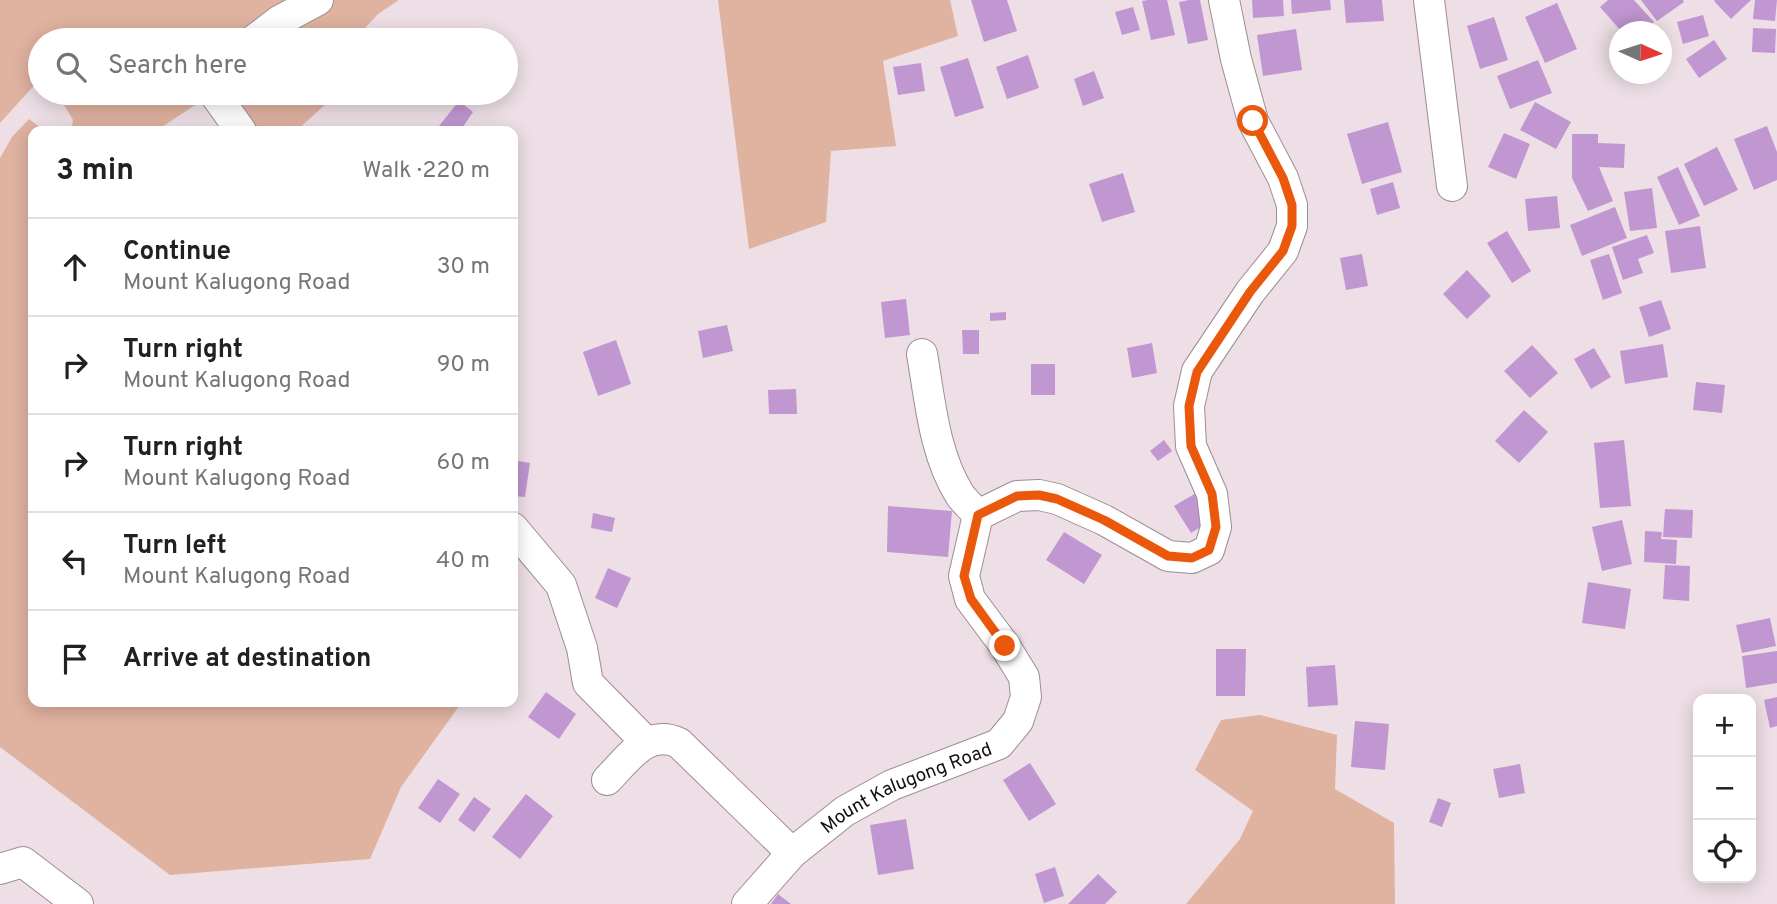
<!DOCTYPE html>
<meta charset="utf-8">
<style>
body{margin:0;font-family:Overpass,sans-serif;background:#f6f6f6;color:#202124}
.controls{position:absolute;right:21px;bottom:21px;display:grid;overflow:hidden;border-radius:14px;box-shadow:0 4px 18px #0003}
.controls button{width:63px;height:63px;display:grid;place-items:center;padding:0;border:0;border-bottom:2px solid #e0e0e0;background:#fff;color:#202124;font:35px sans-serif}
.compass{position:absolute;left:1609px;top:21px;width:63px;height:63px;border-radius:50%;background:#fff;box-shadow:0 4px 18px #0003;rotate:93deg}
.stop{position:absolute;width:21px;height:21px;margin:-16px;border:5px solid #ea580c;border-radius:50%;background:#fff}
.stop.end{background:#ea580c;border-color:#fff;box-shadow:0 2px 7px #0008}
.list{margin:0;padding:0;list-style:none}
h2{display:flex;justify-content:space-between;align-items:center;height:91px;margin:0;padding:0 28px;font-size:30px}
h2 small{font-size:23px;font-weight:400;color:#757577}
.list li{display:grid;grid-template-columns:46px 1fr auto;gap:21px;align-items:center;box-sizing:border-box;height:98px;padding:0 28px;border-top:2px solid #e0e0e0}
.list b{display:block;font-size:26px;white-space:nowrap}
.list p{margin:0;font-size:23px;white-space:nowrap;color:#757577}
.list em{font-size:23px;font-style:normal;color:#757577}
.icon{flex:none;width:38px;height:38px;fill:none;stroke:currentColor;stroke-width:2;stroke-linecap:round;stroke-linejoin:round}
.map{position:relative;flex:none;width:1777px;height:904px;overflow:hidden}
.search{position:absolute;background:#fff;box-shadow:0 4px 18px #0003;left:28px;top:28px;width:490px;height:77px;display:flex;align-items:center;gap:18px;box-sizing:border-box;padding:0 24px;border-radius:38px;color:#757577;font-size:26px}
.panel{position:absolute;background:#fff;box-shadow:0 4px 18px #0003;left:28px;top:126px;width:490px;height:581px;border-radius:14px}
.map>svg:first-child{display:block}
</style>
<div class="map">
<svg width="1777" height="904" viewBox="0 0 1777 904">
<rect width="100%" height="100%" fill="#eedfe6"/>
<g fill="#e0b2a0">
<path d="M0 0H399L378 14 354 40H40V79L0 123Z"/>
<path d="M718 0H950L958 36 883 61 896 146 831 151 826 222 749 249Z"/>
<path d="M57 93H338L296 131H229L204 99 156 131H64L71 130 73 120Z"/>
<path d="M29 119 45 131H33V702H462L401 787 370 859 170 875 0 747V158L12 137Z"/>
<path d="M1260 715 1337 735 1335 789 1394 823 1395 904H1186L1240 839 1253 811 1195 770 1221 720Z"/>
</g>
<g fill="#c197d1">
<path d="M971 0H1007L1017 31 984 42Z"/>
<path d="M1148 0H1167L1175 35 1151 40 1142 1Z"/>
<path d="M1189 0H1200L1208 40 1188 44 1179 2Z"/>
<path d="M1252 0H1283L1284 16 1253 18Z"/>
<path d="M1291 0H1330L1331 10 1292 14Z"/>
<path d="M1344 0H1382L1384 21 1346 23Z"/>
<path d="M1608 0H1634L1654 22 1644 32H1622L1600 7Z"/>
<path d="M1641 0H1683L1684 2 1657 21Z"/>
<path d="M1715 0H1751L1731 19 1714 1Z"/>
<path d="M1755 0H1777L1775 21 1753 19Z"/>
<path d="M1557 3 1577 49 1545 63 1525 17Z"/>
<path d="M1133 7 1140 30 1122 35 1115 12Z"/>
<path d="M1703 15 1709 36 1683 44 1677 22Z"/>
<path d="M1494 17 1508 60 1480 69 1467 26Z"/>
<path d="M1753 28 1776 29 1775 53 1752 52Z"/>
<path d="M1296 29 1302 70 1263 76 1257 35Z"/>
<path d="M1714 40 1727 59 1699 78 1686 59Z"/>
<path d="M1028 55 1039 88 1007 99 996 67Z"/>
<path d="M968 58 984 108 955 117 940 67Z"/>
<path d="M1538 60 1552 93 1510 109 1497 76Z"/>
<path d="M921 63 925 91 898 95 893 67Z"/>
<path d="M1094 71 1104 98 1083 106 1074 79Z"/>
<path d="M459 101 473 112 460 131H435Z"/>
<path d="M1535 102 1571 122 1556 149 1520 130Z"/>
<path d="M1388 122 1402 172 1362 184 1347 134Z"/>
<path d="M1767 126 1777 152V180L1754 190 1734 139Z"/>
<path d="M1504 133 1530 144 1516 179 1488 167Z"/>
<path d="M1572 134H1598V143L1625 144 1624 168 1599 167 1613 201 1588 211 1572 178Z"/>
<path d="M1717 147 1738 190 1704 206 1684 164Z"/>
<path d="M1678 167 1700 216 1679 225 1657 177Z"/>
<path d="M1123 173 1135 212 1102 222 1089 184Z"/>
<path d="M1393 182 1400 208 1377 215 1370 189Z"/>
<path d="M1652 188 1657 228 1630 231 1624 192Z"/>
<path d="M1557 196 1560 228 1528 231 1525 199Z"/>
<path d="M1615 207 1627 238 1582 256 1570 225Z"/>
<path d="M1700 226 1706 268 1671 273 1665 231Z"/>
<path d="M1507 231 1531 271 1512 283 1487 243Z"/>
<path d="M1647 235 1654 253 1638 259 1643 273 1623 280 1612 247Z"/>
<path d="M1362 254 1368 286 1346 290 1340 258Z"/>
<path d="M1609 254 1622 293 1603 300 1590 260Z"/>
<path d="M1467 270 1491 296 1467 319 1443 294Z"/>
<path d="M906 299 910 335 885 338 881 302Z"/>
<path d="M1661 300 1671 329 1649 337 1639 307Z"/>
<path d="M1006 312V320L990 321V313Z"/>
<path d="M727 325 733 351 703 358 698 331Z"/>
<path d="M962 330H979V354H963Z"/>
<path d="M616 340 631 384 598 396 583 352Z"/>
<path d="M1152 343 1157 373 1132 378 1127 348Z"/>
<path d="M1663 344 1668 377 1625 384 1620 351Z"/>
<path d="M1532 345 1558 373 1530 398 1504 371Z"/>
<path d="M1594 348 1611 377 1591 389 1574 359Z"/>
<rect x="1031" y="364" width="24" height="31"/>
<path d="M1696 382 1725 385 1722 413 1693 410Z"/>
<path d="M796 389 797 414H769L768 390Z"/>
<path d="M1524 410 1548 432 1519 463 1495 441Z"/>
<path d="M1164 440 1172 451 1158 461 1150 451Z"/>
<path d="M1624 440 1631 506 1600 508 1594 443Z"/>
<path d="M513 460 530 463 525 497 513 496Z"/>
<path d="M1196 493 1213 519 1191 533 1174 506Z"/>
<path d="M888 506 952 511 948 557 887 552Z"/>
<path d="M1665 509 1693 510 1692 538 1663 537Z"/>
<path d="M593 513 615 518 612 532 591 528Z"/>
<path d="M1622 520 1632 564 1602 571 1592 527Z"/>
<path d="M1645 531 1662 532 1661 539 1677 540 1676 564 1644 562Z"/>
<path d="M1064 532 1102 555 1084 584 1046 560Z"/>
<path d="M1665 565 1690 566 1689 601 1663 599Z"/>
<path d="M608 568 631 578 617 608 595 598Z"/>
<path d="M1588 582 1631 589 1625 629 1582 623Z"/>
<path d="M1770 618 1776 646 1742 653 1736 625Z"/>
<path d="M1216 649H1246L1245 696H1216Z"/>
<path d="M1777 651V683L1746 688 1742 656Z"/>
<path d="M1335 665 1338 705 1308 707 1306 667Z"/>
<path d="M546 692 576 714 559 739 528 717Z"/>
<path d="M1777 697V726L1770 728 1764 700Z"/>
<path d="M1355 721 1389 724 1385 770 1351 767Z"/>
<path d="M1030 763 1056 804 1029 821 1003 780Z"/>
<path d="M1520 764 1525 793 1499 798 1493 769Z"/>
<path d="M438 779 460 794 440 823 418 808Z"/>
<path d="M526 794 553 816 520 859 492 837Z"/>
<path d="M474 797 491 809 474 832 458 820Z"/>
<path d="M1438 798 1451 803 1442 827 1429 822Z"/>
<path d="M906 819 914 869 878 875 870 825Z"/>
<path d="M1055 867 1064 896 1044 903 1035 874Z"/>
<path d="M1098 874 1117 892 1105 904H1068Z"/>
<path d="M778 894 791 904H771Z"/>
</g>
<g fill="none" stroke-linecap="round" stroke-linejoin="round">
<g stroke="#9b8d94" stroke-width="32">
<g id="street">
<path d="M1429 0 1452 186"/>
<path d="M254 40 279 21 318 0"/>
<path d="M214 93 241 131"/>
<path d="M922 354C930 400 934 454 960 495 965 502 972 508 978 515"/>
<path d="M513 528 561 585 582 648 588 683 646 742"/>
<path d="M607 780C628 759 647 728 679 743L792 853"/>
<path d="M0 869 23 862 78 904"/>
<path id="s1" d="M747 904 792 853 845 811 892 785 999 744 1018 721 1026 697 1024 677 1005 646 970 599 964 576 978 515 1017 496 1039 495 1057 499 1104 520 1168 556 1192 558 1209 550 1216 527 1212 494 1191 446 1189 406 1197 371 1250 292 1283 251 1292 226V205L1283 178 1253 121 1236 59 1224 0"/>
</g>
</g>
<use href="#street" stroke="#fff" stroke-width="30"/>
</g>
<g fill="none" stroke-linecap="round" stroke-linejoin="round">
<path stroke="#ea580c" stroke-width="9" d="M1005 646 971 599 964 576 978 515 1017 496 1039 495 1057 499 1104 520 1168 556 1192 558 1209 550 1216 527 1212 494 1191 446 1189 406 1197 372 1250 292 1283 251 1292 226V205L1283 178 1253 121"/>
</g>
<g text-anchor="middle" stroke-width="5" stroke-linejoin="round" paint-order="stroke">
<g font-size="19" fill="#140f11" stroke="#eedfe6">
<text dy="7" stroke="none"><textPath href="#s1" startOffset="201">Mount Kalugong Road</textPath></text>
</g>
</g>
</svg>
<div class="controls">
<button>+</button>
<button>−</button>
<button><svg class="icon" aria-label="locate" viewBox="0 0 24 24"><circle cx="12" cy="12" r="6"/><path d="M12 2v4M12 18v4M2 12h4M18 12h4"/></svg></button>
</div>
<svg class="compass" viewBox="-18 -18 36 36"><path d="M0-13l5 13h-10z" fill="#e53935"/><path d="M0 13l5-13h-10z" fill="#757577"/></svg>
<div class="stop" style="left:1253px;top:121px"></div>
<div class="stop end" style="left:1005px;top:646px"></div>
<div class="search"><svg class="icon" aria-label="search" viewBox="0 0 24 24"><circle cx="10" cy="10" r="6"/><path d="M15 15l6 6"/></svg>Search here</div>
<section class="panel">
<h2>3 min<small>Walk · 220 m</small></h2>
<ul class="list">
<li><svg class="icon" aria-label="ahead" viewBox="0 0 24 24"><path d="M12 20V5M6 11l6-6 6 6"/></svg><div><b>Continue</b><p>Mount Kalugong Road</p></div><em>30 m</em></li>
<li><svg class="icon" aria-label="right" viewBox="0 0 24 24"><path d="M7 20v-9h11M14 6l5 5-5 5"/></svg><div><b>Turn right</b><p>Mount Kalugong Road</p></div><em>90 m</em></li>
<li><svg class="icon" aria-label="right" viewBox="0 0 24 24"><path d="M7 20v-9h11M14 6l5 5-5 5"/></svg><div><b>Turn right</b><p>Mount Kalugong Road</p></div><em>60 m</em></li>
<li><svg class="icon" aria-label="left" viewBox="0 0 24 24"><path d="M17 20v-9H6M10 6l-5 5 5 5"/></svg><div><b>Turn left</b><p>Mount Kalugong Road</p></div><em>40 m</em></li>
<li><svg class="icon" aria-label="arrive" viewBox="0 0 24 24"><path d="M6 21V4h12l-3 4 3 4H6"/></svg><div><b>Arrive at destination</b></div></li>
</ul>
</section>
</div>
